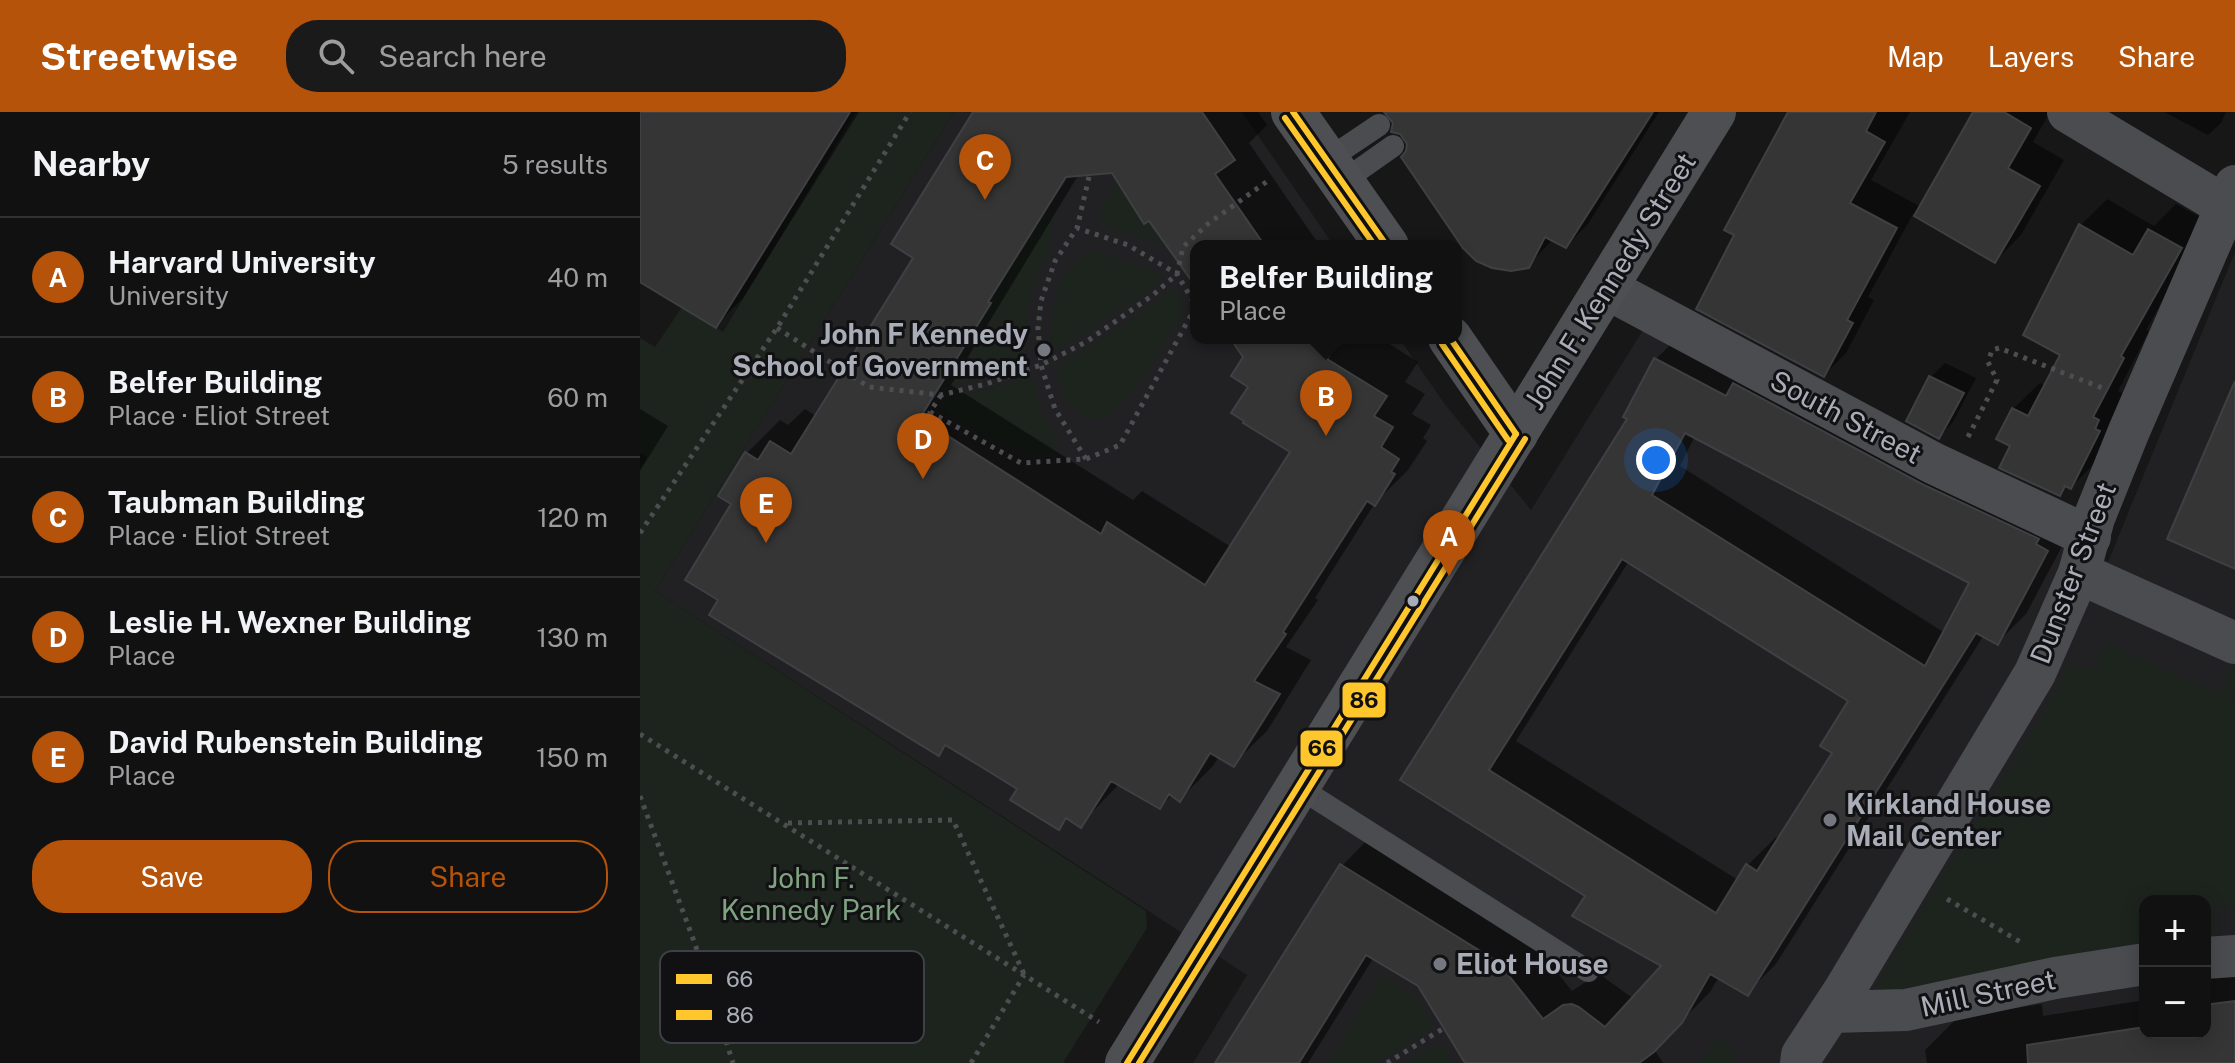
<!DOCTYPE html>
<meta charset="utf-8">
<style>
body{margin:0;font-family:"Public Sans",sans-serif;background:#1a1a1a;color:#f1f3f6}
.controls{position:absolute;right:24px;bottom:24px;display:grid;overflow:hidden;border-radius:16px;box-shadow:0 4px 20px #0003}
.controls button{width:72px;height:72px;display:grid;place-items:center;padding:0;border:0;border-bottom:2px solid #303131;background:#111;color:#f1f3f6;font:40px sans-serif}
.you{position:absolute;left:1016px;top:348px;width:28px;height:28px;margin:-20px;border:6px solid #fff;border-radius:50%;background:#1a73e8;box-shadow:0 0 0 12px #1a73e833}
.badge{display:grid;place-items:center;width:52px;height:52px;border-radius:50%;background:#b45309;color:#fff;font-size:26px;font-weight:700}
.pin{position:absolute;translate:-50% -66px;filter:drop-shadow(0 2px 4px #0008)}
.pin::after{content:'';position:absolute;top:42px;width:28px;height:24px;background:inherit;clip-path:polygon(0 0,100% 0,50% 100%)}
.popup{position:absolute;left:550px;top:128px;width:272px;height:104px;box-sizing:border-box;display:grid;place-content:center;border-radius:16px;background:#111;filter:drop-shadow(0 2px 6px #0005);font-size:26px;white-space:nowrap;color:#9c9d9f}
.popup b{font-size:30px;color:#f1f3f6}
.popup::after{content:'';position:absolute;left:50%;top:100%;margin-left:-16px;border:16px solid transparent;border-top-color:#111}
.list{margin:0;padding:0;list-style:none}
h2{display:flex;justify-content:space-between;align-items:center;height:104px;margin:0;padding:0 32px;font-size:34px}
h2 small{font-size:26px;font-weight:400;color:#9c9d9f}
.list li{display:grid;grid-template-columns:52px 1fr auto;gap:24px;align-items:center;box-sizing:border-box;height:120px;padding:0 32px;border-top:2px solid #303131}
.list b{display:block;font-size:30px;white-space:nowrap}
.list p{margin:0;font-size:26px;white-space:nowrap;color:#9c9d9f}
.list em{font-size:26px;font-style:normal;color:#9c9d9f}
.actions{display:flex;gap:16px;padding:24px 32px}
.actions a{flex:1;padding:18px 0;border:2px solid #b45309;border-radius:32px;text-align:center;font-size:28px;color:#b45309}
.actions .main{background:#b45309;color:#fff}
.icon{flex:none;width:44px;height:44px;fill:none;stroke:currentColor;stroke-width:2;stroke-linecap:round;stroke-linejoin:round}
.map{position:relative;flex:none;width:1595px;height:951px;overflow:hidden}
header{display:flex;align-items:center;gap:48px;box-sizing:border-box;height:112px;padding:0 40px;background:#b45309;color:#fff}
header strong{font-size:38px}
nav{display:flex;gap:44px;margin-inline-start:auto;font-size:28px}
.search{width:560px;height:72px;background:#1a1a1a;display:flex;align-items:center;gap:20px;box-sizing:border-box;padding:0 28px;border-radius:32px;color:#9c9d9f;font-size:30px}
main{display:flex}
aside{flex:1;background:#111}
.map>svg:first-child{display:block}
</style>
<header>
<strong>Streetwise</strong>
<div class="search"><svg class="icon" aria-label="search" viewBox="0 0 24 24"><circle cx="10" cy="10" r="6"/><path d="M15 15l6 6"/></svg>Search here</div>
<nav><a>Map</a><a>Layers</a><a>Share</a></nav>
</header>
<main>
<aside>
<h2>Nearby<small>5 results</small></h2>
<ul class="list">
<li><span class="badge">A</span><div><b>Harvard University</b><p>University</p></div><em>40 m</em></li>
<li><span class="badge">B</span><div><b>Belfer Building</b><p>Place · Eliot Street</p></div><em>60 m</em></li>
<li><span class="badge">C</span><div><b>Taubman Building</b><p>Place · Eliot Street</p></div><em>120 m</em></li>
<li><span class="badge">D</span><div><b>Leslie H. Wexner Building</b><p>Place</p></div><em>130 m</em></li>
<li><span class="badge">E</span><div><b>David Rubenstein Building</b><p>Place</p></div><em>150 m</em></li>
</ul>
<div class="actions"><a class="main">Save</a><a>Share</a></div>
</aside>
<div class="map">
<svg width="1595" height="951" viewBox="0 0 1595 951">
<rect width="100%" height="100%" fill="#171717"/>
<path fill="#212123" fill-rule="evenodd" d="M314 0H602L694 134H556V226H759L804 291 891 398 1008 210 1468 450 1595 140V951H553L607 863 15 479ZM1505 789H1565V921H1505Z"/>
<g fill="#1d241e">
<path d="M216 0H314L15 479 506 799 507 816 423 951H0V356L7 345 0 341V226L15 235 42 195 83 220Z"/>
<path d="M478 71 504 112 514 105 528 135 468 115 462 110 460 97Z"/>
<path d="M402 104 411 110C418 137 397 155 391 181 385 204 385 227 387 250L339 268 298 275 350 191 346 189Z"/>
<path d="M455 138 522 162 521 168 509 178 429 231 416 237 412 236C411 201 414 147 455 138Z"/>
<path d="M534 175 546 193C533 215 487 298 466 306 458 308 447 307 441 303 424 292 418 275 416 255L490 210Z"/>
<path d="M391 265 399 294 417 326V335L411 342 403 344 354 328 300 298V292L308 287Z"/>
<path d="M1463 530 1578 581 1589 558 1595 554V580L1592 587 1595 589V793L1573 795 1577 835 1565 836V789H1505V843L1242 880 1238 870 1401 605 1429 553 1444 556 1455 554 1460 547Z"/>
<path d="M740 863 778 888 793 916 737 951H689Z"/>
<path d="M1081 924C1091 931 1094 939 1093 951H1058Z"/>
<path d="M798 934 804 935 811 951H767L792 935Z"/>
</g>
<g fill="#0007" fill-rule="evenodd">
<path d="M0 0H219L103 186 76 213 0 167Z"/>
<path d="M335 0H618L627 13 609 31 680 134H556V174L473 59 439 62 311 273 493 388 502 379 591 435 652 339 610 274 605 245 592 226H740L778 250 765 270 785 282 772 302 791 313 783 326 787 329 768 358 735 391 675 486 678 488 646 535 671 548 627 619 593 652 579 644 573 654 540 687 533 682 520 695 479 672 440 713 429 706 419 716 380 677 308 632 298 642 94 391 81 383 107 341 140 308 148 313 165 297 177 305 276 145Z"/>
<path d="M745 0H1019L948 112 926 134 913 127 888 154 768 40 769 31Z"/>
<path d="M1152 0H1270L1231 68 1281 95 1335 0H1410L1393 30 1424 48 1381 123 1355 149 1273 102 1228 185 1234 188 1206 241 1184 263 1096 122Z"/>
<path d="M1524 0H1586L1581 11 1568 23Z"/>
<path d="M1467 87 1514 114 1536 92 1567 109 1506 218 1509 219 1478 279 1484 282 1457 349 1431 375 1428 374 1419 382 1373 333V297L1400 271 1406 274 1422 242 1385 223 1441 113Z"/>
<path d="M1045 218 1435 410 1386 502 1358 530 1344 523 1136 852 1107 881 1079 865 1070 880 1014 937 1023 951H829L779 873 734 845 668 951H577L702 754 730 725 886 822 932 879 953 865 962 864 994 887 1024 853 947 783 763 667 990 306 1016 247ZM1055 324 1332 470 1305 521 1040 354ZM989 449 1211 589 1194 640 1140 727 1136 725 1108 753 1098 768 876 629Z"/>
<path d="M1305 251 1336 266 1313 310 1299 325 1290 266Z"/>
<path d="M0 297 28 314 0 359Z"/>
<path d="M1595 862V951H1287L1285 938 1318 905 1402 892 1403 904 1505 888V921H1565V870L1570 865Z"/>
</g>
<g fill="#353536" stroke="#3f4043" stroke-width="2" fill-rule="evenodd">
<path d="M0 0H210L76 216 0 170Z"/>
<path d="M333 0H562L595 48 575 62 625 134H556V175L509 109 504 112 472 61 426 65 348 190 351 191 280 306 461 422 467 410 565 473 650 340 603 311 604 309 591 301 608 275 591 264 603 245 590 226H700L687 247 747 284 734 304 753 315 741 335 759 347 751 360 755 362 735 394 727 389 643 520 646 522 614 569 640 582 594 655 570 641 540 690 529 682 520 697 471 669 441 716 426 706 419 718 370 688 377 677 340 654 305 633 299 644 69 503 78 488 45 468 91 392 78 384 105 340 118 348 130 329 151 342 273 146 251 132Z"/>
<path d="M744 0H1013L926 136 905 125 889 156 871 159 852 156 836 149 823 136 761 45 766 39 767 32 760 22 751 20 753 11Z"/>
<path d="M1148 0H1236L1226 19 1245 30 1210 91 1257 116 1207 208 1213 211 1184 265 1056 197 1094 123 1084 118Z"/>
<path d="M1333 0H1364L1391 16 1368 56 1400 74 1355 151 1274 104Z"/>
<path d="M1439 112 1493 143 1508 117 1542 136 1481 244 1484 246 1453 305 1459 308 1455 317 1460 319 1431 377 1425 374 1420 384 1359 356 1370 334 1356 327 1372 296 1388 304 1420 243 1383 223Z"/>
<path d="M1014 246 1086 284 1093 271 1282 372 1399 427 1396 432 1408 439 1358 533 1336 521 1108 884 1070 862 1042 911 1014 940 999 951H825L778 874 726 843 659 951H575L700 752 858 850 903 907 923 893 932 892 939 895 965 915 1021 854 932 804 945 784 760 668 987 307 983 305ZM1045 321 1329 471 1285 554 1012 383ZM982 447 1208 589 1180 634 1192 641 1117 759 1106 752 1076 801 849 658Z"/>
<path d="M1289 264 1324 281 1299 327 1266 309Z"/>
<path d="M1595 269V457L1527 427Z"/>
<path d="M1595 889V951H1388L1387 933 1505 915V921H1565V893Z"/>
</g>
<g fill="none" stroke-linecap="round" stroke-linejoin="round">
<g stroke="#4d4e52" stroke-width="5" stroke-dasharray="4 6" stroke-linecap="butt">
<path d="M137 216 229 275 301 283 346 272 401 253 446 230 513 183 537 162 543 135 569 111 629 68"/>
<path d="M301 283 290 300 381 351 446 347 480 333 556 194 537 162 488 133 437 116"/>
<path d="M1328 325 1357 268 1348 250 1352 238 1359 236 1465 277"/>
<path d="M446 347 415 297 401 253 398 216 401 189 415 149 437 116 449 65"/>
<path d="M0 421 137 216 270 0"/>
<path d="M0 622 459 910"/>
<path d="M0 684 55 832 93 951"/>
<path d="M148 711 313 708 384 862"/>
<path d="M1307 787 1384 832"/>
<path d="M331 951 384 863"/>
<path d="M747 951 804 916"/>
</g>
<g stroke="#4b4c50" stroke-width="22">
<path d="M687 48 739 13"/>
<path d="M702 70 753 34"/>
<path d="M658 675 948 859"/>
</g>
<g stroke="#4b4c50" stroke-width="42">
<path d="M1428 0 1595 100"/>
<path d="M966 176 1293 351 1450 425"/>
<path d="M1439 461 1595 531"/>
<path d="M1565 846 1595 844"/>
<path d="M1191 900 1266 898 1415 866 1505 852"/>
<path d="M1161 951 1162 943 1204 879 1395 561 1439 461 1454 406 1489 319 1595 74"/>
</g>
<g stroke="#4d4f52" stroke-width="44">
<path d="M653 0 747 134"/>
<path d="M810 226 876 322"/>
<path d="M487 951 1074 0"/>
</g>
<g stroke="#111113" stroke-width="12">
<g id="bus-1">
<path d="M653 0 747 134"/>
<path d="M810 226 876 322"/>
<path d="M487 951 876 322"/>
</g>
</g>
<g stroke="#111113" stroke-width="12">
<g id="bus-2">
<path d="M645 6 735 134"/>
<path d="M802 232 868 328"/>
<path d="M499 951 885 327"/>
</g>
</g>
<use href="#bus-1" stroke="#ffc72c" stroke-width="6"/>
<use href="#bus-2" stroke="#ffc72c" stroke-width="6"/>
</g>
<g fill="#757880" stroke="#111113" stroke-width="3">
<circle cx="404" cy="238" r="8"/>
<circle cx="1190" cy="708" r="8"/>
<circle cx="800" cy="852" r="8"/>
</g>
<circle fill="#a8adb8" stroke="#111113" stroke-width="3" cx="773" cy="489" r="7"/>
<g text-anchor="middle" stroke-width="6" stroke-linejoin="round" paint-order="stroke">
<g font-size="28" fill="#a8adb8" stroke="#111113">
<text transform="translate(970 169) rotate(-58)" y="10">John F. Kennedy Street</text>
<text transform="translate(1206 305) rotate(28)" y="10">South Street</text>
<text transform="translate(1433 461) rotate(-69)" y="10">Dunster Street</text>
<text transform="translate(1348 881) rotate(-12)" y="10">Mill Street</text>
</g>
<g font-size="28" font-weight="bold" fill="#a8adb8" stroke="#111113" text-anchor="start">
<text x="388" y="232" text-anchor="end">John F Kennedy<tspan x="388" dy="32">School of Government</tspan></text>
<text x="1206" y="702">Kirkland House<tspan x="1206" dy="32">Mail Center</tspan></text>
<text x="816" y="862">Eliot House</text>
</g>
<g font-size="28" fill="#7fa381" stroke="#111113">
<text x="171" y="776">John F.<tspan x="171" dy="32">Kennedy Park</tspan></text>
</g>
</g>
<rect x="20" y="839" width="264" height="92" rx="12" fill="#111113" stroke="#3e4045" stroke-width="2"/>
<rect x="36" y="862" width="36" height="10" fill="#ffc72c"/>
<rect x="36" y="898" width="36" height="10" fill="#ffc72c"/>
<g font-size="22" fill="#a8adb8">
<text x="86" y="875">66</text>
<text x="86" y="911">86</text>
</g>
<g stroke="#111113" stroke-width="3">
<rect x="701" y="569" width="46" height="38" rx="8" fill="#ffc72c"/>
<rect x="659" y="617" width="45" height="39" rx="8" fill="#ffc72c"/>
</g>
<g font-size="22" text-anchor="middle" font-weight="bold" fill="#111">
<text x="724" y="596">86</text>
<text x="682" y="644">66</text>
</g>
</svg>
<div class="controls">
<button>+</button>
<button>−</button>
</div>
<div class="you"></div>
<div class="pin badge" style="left:809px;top:464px">A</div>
<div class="pin badge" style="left:686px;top:324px">B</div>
<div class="popup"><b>Belfer Building</b>Place</div>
<div class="pin badge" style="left:345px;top:88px">C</div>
<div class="pin badge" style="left:283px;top:367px">D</div>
<div class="pin badge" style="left:126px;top:431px">E</div>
</div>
</main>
